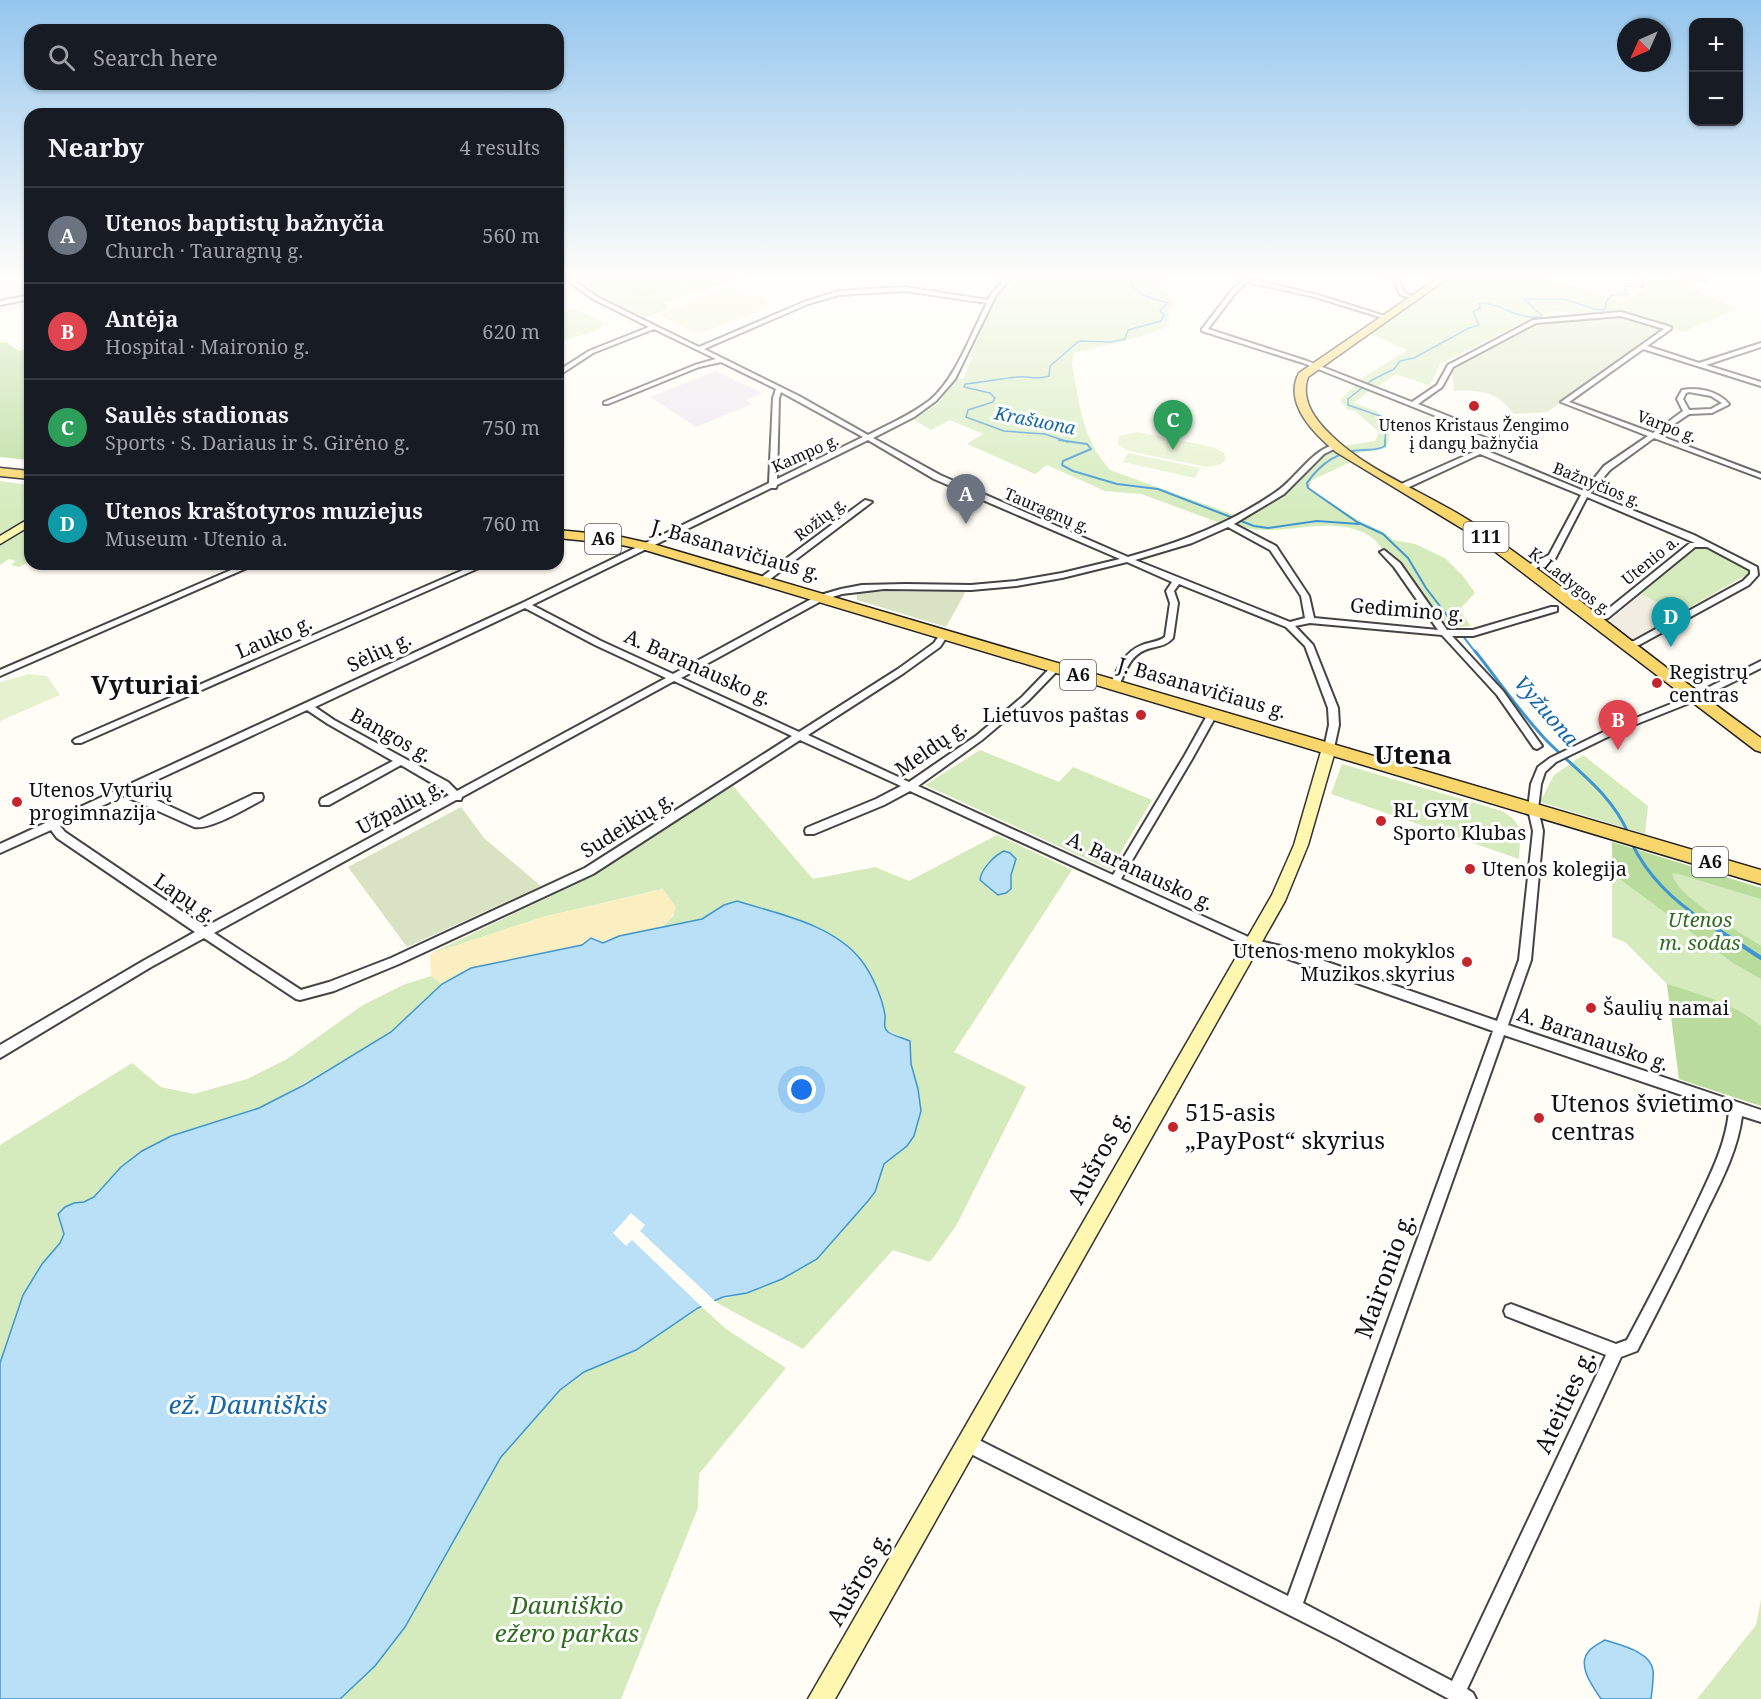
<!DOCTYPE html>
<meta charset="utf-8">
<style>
body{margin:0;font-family:"Noto Serif",serif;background:#242831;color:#f1f3f6}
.controls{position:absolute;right:18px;top:18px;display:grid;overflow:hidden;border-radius:12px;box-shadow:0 2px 4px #0004}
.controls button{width:54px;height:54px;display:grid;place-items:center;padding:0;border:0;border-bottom:2px solid #363941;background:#171b24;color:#f1f3f6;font:30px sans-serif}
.compass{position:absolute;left:1617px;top:18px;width:54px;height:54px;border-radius:50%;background:#171b24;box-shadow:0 2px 4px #0004;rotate:225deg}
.you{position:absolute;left:802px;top:1090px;width:21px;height:21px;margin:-15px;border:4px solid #fff;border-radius:50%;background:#1a73e8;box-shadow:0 0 0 9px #1a73e833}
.badge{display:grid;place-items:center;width:39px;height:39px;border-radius:50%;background:#ea580c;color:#fff;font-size:20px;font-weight:700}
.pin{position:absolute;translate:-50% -50px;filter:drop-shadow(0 2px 3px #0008)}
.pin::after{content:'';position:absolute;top:32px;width:21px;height:18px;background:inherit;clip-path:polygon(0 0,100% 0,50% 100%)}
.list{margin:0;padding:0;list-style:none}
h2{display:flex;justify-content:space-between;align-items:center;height:78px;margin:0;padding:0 24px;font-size:26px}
h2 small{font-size:20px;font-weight:400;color:#9ea1a6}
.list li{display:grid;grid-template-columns:39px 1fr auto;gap:18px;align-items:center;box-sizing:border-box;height:96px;padding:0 24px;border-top:2px solid #363941}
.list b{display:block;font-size:22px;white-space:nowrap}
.list p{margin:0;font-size:20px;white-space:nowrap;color:#9ea1a6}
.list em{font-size:20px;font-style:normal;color:#9ea1a6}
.icon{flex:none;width:33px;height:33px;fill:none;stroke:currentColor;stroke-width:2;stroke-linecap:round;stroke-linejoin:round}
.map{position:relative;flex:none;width:1761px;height:1699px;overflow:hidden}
.search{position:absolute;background:#171b24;box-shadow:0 2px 4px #0004;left:24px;top:24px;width:540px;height:66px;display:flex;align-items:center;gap:15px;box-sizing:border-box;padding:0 21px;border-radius:18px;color:#9ea1a6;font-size:22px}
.panel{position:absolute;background:#171b24;box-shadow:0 2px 4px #0004;left:24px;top:108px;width:540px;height:462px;border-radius:18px}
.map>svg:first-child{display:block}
</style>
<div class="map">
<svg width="1761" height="1699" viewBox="0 0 1761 1699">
<rect width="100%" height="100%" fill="#fffdf5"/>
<g fill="#eee6ef">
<path d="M0 275H17L13 278 30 289V305L0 313Z"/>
<path d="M715 371 763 393 746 400 752 404 696 427 650 397Z"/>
</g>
<g fill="#d5ebbd">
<path d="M566 275H668L630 287 646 296 713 275H751L663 303 668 309 642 319 599 298Z"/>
<path d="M1016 275H1174L1158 286 1175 303 1169 308V326L1143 336 1074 353 1072 364C1080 405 1081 437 1110 470L1237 516 1223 524 1141 494 1105 491 1047 465 1035 474 967 444 983 434 950 420 931 430 913 419 938 404 955 379H963L972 358 970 356 998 295Z"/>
<path d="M1456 275H1533L1623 302 1648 287 1644 281 1677 280 1676 275H1727L1700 280 1687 286 1736 309 1684 332 1645 317 1628 313 1592 314 1556 311 1528 320 1440 364 1430 386 1396 374 1375 388 1358 381 1407 350 1369 333Z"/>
<path d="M558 305 562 309 563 313 574 308 604 323 598 330 558 342Z"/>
<path d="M1357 383 1372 389 1354 403 1376 411 1388 420 1389 440 1386 448 1353 454 1342 446 1375 441 1379 432 1355 411 1348 410 1340 400Z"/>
<path d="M1336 451 1351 462 1312 480 1309 490 1360 521 1385 533 1393 540 1415 544 1445 558 1463 576 1475 593 1459 610 1471 626 1448 628 1375 540C1336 508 1278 543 1234 524L1289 488 1324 454Z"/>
<path d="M0 481 30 485V562L19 567 11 565 16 561 9 559 0 565Z"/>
<path d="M1701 546 1744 565 1749 571 1748 574 1678 614 1641 594 1695 548Z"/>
<path d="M980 750 1059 782 1073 767 1152 800 1110 870 925 785Z"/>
<path d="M1583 755 1648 806 1645 834 1540 802 1554 775Z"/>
<path d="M1342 764 1502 811C1525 824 1520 835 1519 859L1331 794Z"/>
<path d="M733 786 813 879 875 867 909 881 997 835 1072 870 954 1052 1026 1087 956 1226 930 1262 893 1250 803 1349 717 1303V1300L747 1293 817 1259 875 1192 884 1164 907 1146 918 1089 911 1064 910 1041 888 1031 884 1025 885 1017 880 999 868 971 831 936 801 921 737 901 724 905 702 919 660 929 674 915 662 889 543 917 430 954 580 882Z"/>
<path d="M1612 842 1761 888V1106L1679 1079 1667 984 1625 942 1612 937Z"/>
<path d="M431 976 442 984 391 1032 277 1099 258 1108 171 1136 142 1151 121 1167 94 1197 84 1202 74 1203 58 1214 64 1234 60 1243 42 1264 23 1295 0 1363V1145L132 1063 161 1087 194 1094 247 1079 287 1059 363 1005 403 985Z"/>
<path d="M702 1307 726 1329 786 1368 699 1474 698 1508 621 1699H340L375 1666 405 1627 501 1457 528 1423 560 1390 584 1372 636 1350 680 1318Z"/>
<path d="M1761 1600V1699H1697L1756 1625Z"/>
</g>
<g fill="#b9dc9c">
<path d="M668 275H713L646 296 630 290V286Z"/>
<path d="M6 342 19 351 30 348V460L0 457V343Z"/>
<path d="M1612 842 1761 888V899L1675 873 1672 874C1679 899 1739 931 1761 946V979L1733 963 1613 874Z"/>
<path d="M1667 984C1701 995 1733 1003 1761 1026V1106L1679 1079Z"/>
</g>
<path fill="#fbeec1" d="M663 889 676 907C668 932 644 933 621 936 615 937 610 941 603 943L595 938 582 945 471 968 442 984 431 976 430 954 543 917Z"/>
<g fill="#d9e3c4">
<path d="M1626 316 1666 328 1547 412 1514 414C1495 390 1484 391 1454 391L1452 369 1539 321Z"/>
<path d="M966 591 946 627 857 600V594L861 592Z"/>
<path d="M461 807 484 838 541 886 407 947 348 867Z"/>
</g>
<g fill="#e6f2cf">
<path d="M729 288 751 297 757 295 767 299 762 301 769 304 759 309 762 310 699 334 659 315Z"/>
<path d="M1137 432 1213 447 1224 453 1226 460 1219 465 1207 467 1129 451 1118 445 1119 436Z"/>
<path d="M1128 453 1200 468 1195 478 1123 462Z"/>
<path d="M29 674 47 676 60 695 0 721V682Z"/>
</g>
<path fill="#f1ede2" d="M1641 594 1678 614 1637 640 1628 639 1607 623Z"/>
<g fill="#b9e0f7" stroke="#3f96cf" stroke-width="1.5">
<path d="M1004 851 1010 853 1016 859 1011 875V889L1006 893 998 895 980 880C981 869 995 855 1004 851Z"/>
<path d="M737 901C778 914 833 924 861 960 872 974 882 997 885 1015 886 1021 882 1027 888 1032 894 1036 903 1038 910 1041L911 1064 918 1089 921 1111 914 1136 907 1146 884 1164 875 1192 868 1201 817 1259 782 1279 747 1293 723 1297 698 1308 636 1350 584 1372 560 1390 501 1457 405 1627 375 1666 340 1699H0V1363L23 1295 42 1264 60 1243 64 1234 58 1214 65 1207 74 1203 84 1202 94 1197 121 1167 142 1151 171 1136 259 1108 304 1085 391 1032 442 984 471 968 582 945 591 938 603 943 619 936 702 919 724 905Z"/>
<path d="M1605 1640C1619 1645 1650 1651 1653 1670 1654 1678 1652 1690 1651 1699H1601C1593 1687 1576 1665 1589 1651 1592 1647 1600 1643 1605 1640Z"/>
</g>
<path fill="#fffdf5" d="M631 1213 645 1225 640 1231 717 1303 704 1309 632 1240 626 1246 613 1233Z"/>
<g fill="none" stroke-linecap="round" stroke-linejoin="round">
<g stroke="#3f96cf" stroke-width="1.5">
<path d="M1106 275 1111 277 1121 275"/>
<path d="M1675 275 1708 282 1695 275"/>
<path d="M1068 442 1045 434 1004 431 966 417 968 410 993 402 995 398 990 393 964 387 965 384C983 382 999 379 1017 377 1030 375 1032 381 1049 376L1050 366 1079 341 1111 342 1125 339 1128 330 1161 321 1164 315 1160 310 1168 303C1154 298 1131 296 1131 278L1127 275"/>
<path d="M1385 442 1386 425 1383 417 1348 405V399L1372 380 1394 369 1400 361 1414 358 1469 328 1479 325 1473 312 1480 308 1479 303C1503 303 1513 319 1541 317V315L1524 299H1565L1594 309 1605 310 1606 302 1612 295 1628 294 1625 290 1626 286 1644 287 1642 278 1662 275"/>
</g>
<g stroke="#3f96cf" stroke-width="2">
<path d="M1059 440 1087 444 1091 449 1063 461 1062 465 1073 471 1117 484 1158 489 1254 526 1268 528 1317 521 1359 524"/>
<path d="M1385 440V446C1377 451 1371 449 1362 450 1338 451 1320 464 1307 483L1308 488 1357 522 1383 534 1408 558 1426 588 1476 653"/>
</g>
<g stroke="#3f96cf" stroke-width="3">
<path d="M1475 651C1499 681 1521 714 1547 741 1576 770 1612 794 1628 833"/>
<path d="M1631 842C1648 877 1673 900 1705 922"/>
</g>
<path stroke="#3f96cf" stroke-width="4" d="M1703 920 1761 958"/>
<g stroke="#444" stroke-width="4">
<g id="street">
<path d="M559 275H566L597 297 699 347 804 302 839 291 905 287 988 300 992 293 1008 275H1014L996 295 955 379 936 401 914 417 873 438 940 475 1128 557C1181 542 1230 524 1276 492 1297 478 1310 451 1336 444L1338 445V447L1324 454 1284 494 1234 524 1276 546 1309 596 1314 618 1438 630 1394 567 1380 552 1384 550 1400 563 1447 630H1473L1551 607H1557V611L1473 636H1452L1503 691 1542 746 1537 749 1534 748 1497 695 1442 635 1310 623 1295 626 1313 645 1338 708 1339 725 1334 748 1329 751 1326 750 1324 748 1329 725 1328 708 1305 646 1286 627 1179 584 1174 591 1178 603 1173 638C1167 645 1160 646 1151 648 1130 653 1126 671 1118 688H1112L1110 686C1117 669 1124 652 1142 645 1150 642 1158 642 1165 637L1170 603 1166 591 1172 582 1127 562 1062 578 1016 586 971 590 884 589 842 594 823 600 681 678 799 732 898 669 934 643 941 633H947L948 635 940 647 904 673 808 735 909 782 976 736 1022 697 1052 666H1058V670L1028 701 982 740 918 786 1113 875 1185 755 1209 712H1215L1217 714 1192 759 1121 879 1255 940 1281 946 1497 1021 1519 960 1533 831 1528 809 1531 784 1538 767 1550 758 1618 725 1691 696 1761 661V668L1697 700 1624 729 1556 762 1545 772 1541 784 1538 809 1543 831 1531 960 1508 1025 1761 1110V1122L1742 1116C1738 1148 1723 1178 1709 1206 1686 1255 1662 1303 1637 1351L1621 1357 1467 1689 1473 1693 1476 1699H1449L1337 1639 961 1449 959 1443 961 1437 967 1435 973 1437 1288 1596 1493 1031 1280 956 1249 947 910 791 884 805 814 834H806L805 831 806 828 876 799 901 786 800 740 593 874 399 964 334 991 300 1000 296 999 204 938 151 967 0 1058V1045L143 961 195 932 57 838 51 830 0 853V844L522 603 769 483 773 398 776 389 721 362 699 367 608 404H604V402L695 365 716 359 654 329 593 353 558 376V371L589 351 649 327 593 299ZM905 291 987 303C972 332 955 380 930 400 911 415 889 424 868 435L799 396 704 349 808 304 839 295ZM781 392 863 437 777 479 779 398ZM868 440 934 479 1120 559 1062 573 1016 581 971 585 906 584 862 585 841 589 817 596 673 674 601 641 532 605 771 488H776L777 485ZM1228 527 1270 550 1301 596 1305 618 1290 622 1135 560 1192 543ZM525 608 595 645 666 678 457 791 448 782 334 720 315 707ZM674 681 792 736 585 868 391 958 329 982 301 990 214 933 456 800H461L462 797ZM307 710 328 724 393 761 321 799 320 802 321 805H329L401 765 440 788 449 795 205 927 65 832 60 826 127 794 129 798 194 827C211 830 246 808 262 800L263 797 262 794H254L199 820 135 790ZM1504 1035 1729 1111C1726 1144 1711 1173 1697 1203 1675 1249 1651 1295 1627 1340L1616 1344 1511 1304 1506 1306 1504 1311 1506 1316 1606 1355 1452 1681 1303 1603Z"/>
<path d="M1390 275H1396L1405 293 1414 297V299L1401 295Z"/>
<path d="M1246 278 1318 295 1388 317 1383 318 1315 297 1247 282 1236 292 1208 329 1307 361 1412 402 1437 385 1448 365 1533 320 1621 312 1671 327V329L1647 346 1699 363 1761 343V347L1706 365 1761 382V386L1643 349 1569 402 1653 433 1683 411 1677 399 1682 390C1698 387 1718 391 1729 404L1728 405 1712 413 1689 414 1658 435 1761 474V478L1654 438 1610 470 1590 493 1694 535 1757 567 1758 575 1749 585 1639 645 1623 647V643L1634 641 1743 581 1750 574V570L1707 547H1695L1608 618 1594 623 1591 622V618L1602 614 1690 543H1695L1587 497 1555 559 1530 571H1524V567L1549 555 1581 495 1480 454 1405 489H1399V485L1478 450 1491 438 1303 363 1202 331V329L1232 290ZM1621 316 1664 329 1561 402 1648 436 1604 466 1584 491 1485 450 1498 438V436L1418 404 1442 387 1453 367 1536 323ZM1689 392 1711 396 1722 403 1711 409 1689 410 1683 399 1686 393Z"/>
<path d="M30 295V299L0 305V301Z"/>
<path d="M865 500 872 502 765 583H759V579Z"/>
<path d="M245 564H256L0 676V670Z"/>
<path d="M477 564H488L81 743H75L73 741 75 739Z"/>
</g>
</g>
<g stroke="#333" stroke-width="3">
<g id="secondary">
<path d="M30 518V526L0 544V536Z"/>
<path d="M1329 743 1336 748 1308 845 1285 901 835 1699H808L1272 895 1294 845 1322 748Z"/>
</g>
</g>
<g stroke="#222" stroke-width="3">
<g id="primary">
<path d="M1442 275H1452L1308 377C1300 400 1315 420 1332 436 1372 475 1433 495 1479 527 1576 594 1665 670 1761 738V752L1755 750 1476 537 1336 452C1314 434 1283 403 1299 373Z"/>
<path d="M0 468 30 471V479L0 476Z"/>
<path d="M558 530 617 536 653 544 1761 870V884L645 550 617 544 558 538Z"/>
</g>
</g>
<use href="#street" fill="#fff" fill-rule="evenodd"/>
<use href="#secondary" fill="#fff6b0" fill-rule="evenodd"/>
<use href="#primary" fill="#f9d66b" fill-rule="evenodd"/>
</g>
<linearGradient id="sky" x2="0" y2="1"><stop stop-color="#95c6ee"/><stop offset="0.54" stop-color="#fffefa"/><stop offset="1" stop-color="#fffefa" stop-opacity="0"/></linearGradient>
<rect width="1761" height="513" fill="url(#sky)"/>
<g fill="#c4262e" stroke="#fff" stroke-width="2">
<circle cx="1474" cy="406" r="6"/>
<circle cx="1657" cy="683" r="6"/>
<circle cx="1141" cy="715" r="6"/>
<circle cx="17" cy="802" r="6"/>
<circle cx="1381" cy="821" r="6"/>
<circle cx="1470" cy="869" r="6"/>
<circle cx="1467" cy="962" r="6"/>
<circle cx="1591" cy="1008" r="6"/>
<circle cx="1539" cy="1118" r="6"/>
<circle cx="1173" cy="1127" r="6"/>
</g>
<g text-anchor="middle" stroke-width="6" stroke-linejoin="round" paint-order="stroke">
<g font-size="16" fill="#111" stroke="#fff">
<text x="1474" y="431">Utenos Kristaus Žengimo<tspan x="1474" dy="18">į dangų bažnyčia</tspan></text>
</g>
<g font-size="16" fill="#111" stroke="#fff">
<text transform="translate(1667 426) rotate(21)" y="6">Varpo g.</text>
<text transform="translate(805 453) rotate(-24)" y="6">Kampo g.</text>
<text transform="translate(1597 484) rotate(22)" y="6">Bažnyčios g.</text>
<text transform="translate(1047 510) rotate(23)" y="6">Tauragnų g.</text>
<text transform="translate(820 519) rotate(-37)" y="6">Rožių g.</text>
<text transform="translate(1650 560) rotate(-39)" y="6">Utenio a.</text>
<text transform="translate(1570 581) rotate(38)" y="6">K. Ladygos g.</text>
</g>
<g font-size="18" font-style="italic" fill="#1768a6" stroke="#fff">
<text transform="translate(1035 421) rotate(11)" y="6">Krašuona</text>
</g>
<g fill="#fff" stroke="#585858" stroke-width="1.5">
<rect x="1463.5" y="522" width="45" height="30" rx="4.5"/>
<rect x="585" y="524" width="36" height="30" rx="4.5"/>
<rect x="1060" y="660" width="36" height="30" rx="4.5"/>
<rect x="1692" y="847" width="36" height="30" rx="4.5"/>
</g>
<g font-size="18" font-weight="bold" fill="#111">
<text x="1486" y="543">111</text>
<text x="603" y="545">A6</text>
<text x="1078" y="681">A6</text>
<text x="1710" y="868">A6</text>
</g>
<g font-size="20" fill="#111" stroke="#fff">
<text transform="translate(736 550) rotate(16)" y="7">J. Basanavičiaus g.</text>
<text transform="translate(1407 610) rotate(5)" y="7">Gedimino g.</text>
<text transform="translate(274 637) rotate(-23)" y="7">Lauko g.</text>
<text transform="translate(379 652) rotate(-25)" y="7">Sėlių g.</text>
<text transform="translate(698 667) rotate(24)" y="7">A. Baranausko g.</text>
<text transform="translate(1202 688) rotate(16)" y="7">J. Basanavičiaus g.</text>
<text transform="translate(391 735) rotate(29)" y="7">Bangos g.</text>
<text transform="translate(931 748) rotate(-35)" y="7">Meldų g.</text>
<text transform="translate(400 807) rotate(-28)" y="7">Užpalių g.</text>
<text transform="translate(627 825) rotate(-32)" y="7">Sudeikių g.</text>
<text transform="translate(1140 871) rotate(25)" y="7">A. Baranausko g.</text>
<text transform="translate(185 898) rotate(34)" y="7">Lapų g.</text>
<text transform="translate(1593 1039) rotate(19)" y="7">A. Baranausko g.</text>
</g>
<g font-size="20" fill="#111" stroke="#fff" text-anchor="start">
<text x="1669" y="679">Registrų<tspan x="1669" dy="23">centras</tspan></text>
<text x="1129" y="722" text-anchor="end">Lietuvos paštas</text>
<text x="29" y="797">Utenos Vyturių<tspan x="29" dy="23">progimnazija</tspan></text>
<text x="1393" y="817">RL GYM<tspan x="1393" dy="23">Sporto Klubas</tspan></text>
<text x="1482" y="876">Utenos kolegija</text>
<text x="1455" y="958" text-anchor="end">Utenos meno mokyklos<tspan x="1455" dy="23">Muzikos skyrius</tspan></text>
<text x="1603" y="1015">Šaulių namai</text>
</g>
<g font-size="20" font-style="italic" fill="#2f6b1f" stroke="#fff">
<text x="1700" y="927">Utenos<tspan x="1700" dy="23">m. sodas</tspan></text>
</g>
<g font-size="21" font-style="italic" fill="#1768a6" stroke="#fff">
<text transform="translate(1546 711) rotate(49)" y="7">Vyžuona</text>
</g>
<g font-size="24" fill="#111" stroke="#fff" text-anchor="start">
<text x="1551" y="1112">Utenos švietimo<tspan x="1551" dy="28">centras</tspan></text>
<text x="1185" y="1121">515-asis<tspan x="1185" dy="28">„PayPost“ skyrius</tspan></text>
</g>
<g font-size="24" fill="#111" stroke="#fff">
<text transform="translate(1099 1157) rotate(-61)" y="8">Aušros g.</text>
<text transform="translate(1385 1276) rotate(-70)" y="8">Maironio g.</text>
<text transform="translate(1565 1402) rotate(-65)" y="8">Ateities g.</text>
<text transform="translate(859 1579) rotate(-60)" y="8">Aušros g.</text>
</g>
<g font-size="24" font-style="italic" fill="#2f6b1f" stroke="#fff">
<text x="567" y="1614">Dauniškio<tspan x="567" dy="28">ežero parkas</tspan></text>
</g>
<g font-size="26" font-weight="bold" fill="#111" stroke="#fff">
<text x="145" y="694">Vyturiai</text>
<text x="1413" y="764">Utena</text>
</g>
<g font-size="26" font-style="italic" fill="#1768a6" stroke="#fff">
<text x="248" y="1414">ež. Dauniškis</text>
</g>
</g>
</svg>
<div class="controls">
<button>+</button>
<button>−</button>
</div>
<svg class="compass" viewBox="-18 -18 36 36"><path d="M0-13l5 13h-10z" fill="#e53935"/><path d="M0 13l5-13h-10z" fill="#9ea1a6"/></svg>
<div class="you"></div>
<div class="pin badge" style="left:966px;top:524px;background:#6b7280">A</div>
<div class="pin badge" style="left:1618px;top:750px;background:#e0444e">B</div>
<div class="pin badge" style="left:1173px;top:450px;background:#2e9e5b">C</div>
<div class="pin badge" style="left:1671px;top:647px;background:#0f9aa8">D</div>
<div class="search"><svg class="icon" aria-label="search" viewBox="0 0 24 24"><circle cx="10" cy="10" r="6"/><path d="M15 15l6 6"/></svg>Search here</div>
<section class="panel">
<h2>Nearby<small>4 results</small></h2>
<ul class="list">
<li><span class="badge" style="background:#6b7280">A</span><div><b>Utenos baptistų bažnyčia</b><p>Church · Tauragnų g.</p></div><em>560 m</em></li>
<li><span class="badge" style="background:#e0444e">B</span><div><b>Antėja</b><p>Hospital · Maironio g.</p></div><em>620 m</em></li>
<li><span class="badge" style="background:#2e9e5b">C</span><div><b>Saulės stadionas</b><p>Sports · S. Dariaus ir S. Girėno g.</p></div><em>750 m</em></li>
<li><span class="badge" style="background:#0f9aa8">D</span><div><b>Utenos kraštotyros muziejus</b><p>Museum · Utenio a.</p></div><em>760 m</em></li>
</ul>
</section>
</div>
